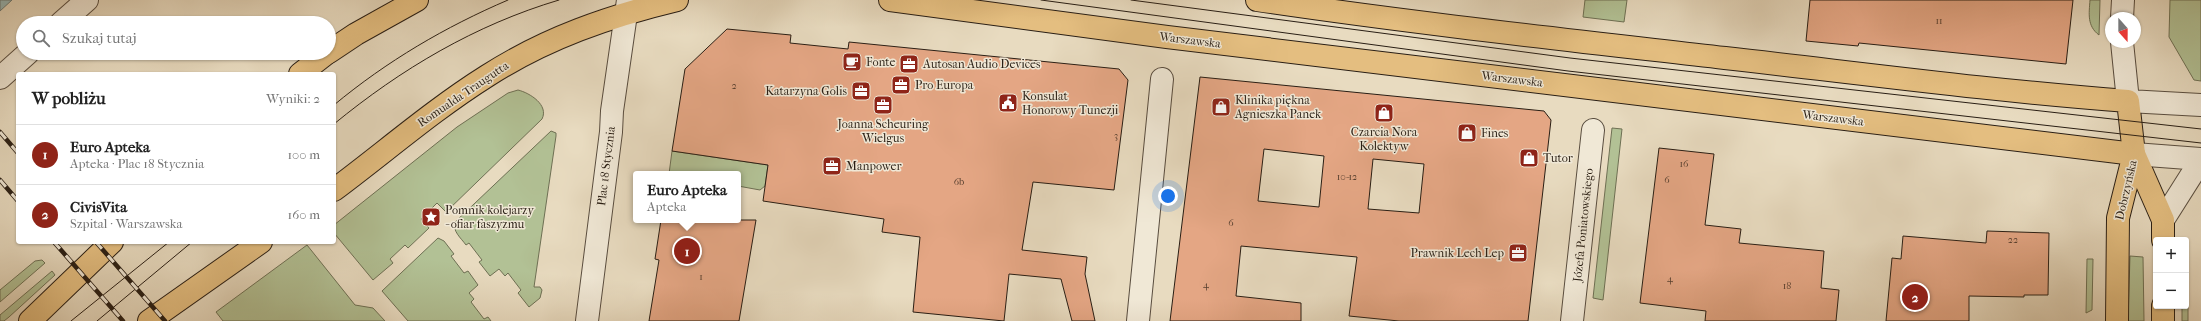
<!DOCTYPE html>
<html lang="pl">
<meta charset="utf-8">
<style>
body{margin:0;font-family:"IM FELL French Canon",serif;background:#f2f2f2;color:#222}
.controls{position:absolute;right:12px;bottom:12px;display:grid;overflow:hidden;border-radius:4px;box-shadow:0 1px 3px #0004}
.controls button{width:36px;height:36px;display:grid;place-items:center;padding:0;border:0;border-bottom:1px solid #e0e0e0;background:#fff;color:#222;font:20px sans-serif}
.compass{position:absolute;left:2105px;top:12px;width:36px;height:36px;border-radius:50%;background:#fff;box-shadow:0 1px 3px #0004;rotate:159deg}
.you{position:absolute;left:1168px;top:196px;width:14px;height:14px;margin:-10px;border:3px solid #fff;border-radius:50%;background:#1a73e8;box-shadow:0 0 0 6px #1a73e833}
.badge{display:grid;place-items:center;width:26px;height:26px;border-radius:50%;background:#8f2418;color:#fff;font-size:13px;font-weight:700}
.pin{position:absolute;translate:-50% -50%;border:2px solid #fff;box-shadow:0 1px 4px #0006}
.popup{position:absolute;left:633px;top:171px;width:108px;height:52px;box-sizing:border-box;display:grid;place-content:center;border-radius:4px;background:#fff;filter:drop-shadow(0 1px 3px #0005);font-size:13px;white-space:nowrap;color:#767676}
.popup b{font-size:15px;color:#222}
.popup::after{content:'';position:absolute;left:50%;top:100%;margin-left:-8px;border:8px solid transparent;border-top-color:#fff}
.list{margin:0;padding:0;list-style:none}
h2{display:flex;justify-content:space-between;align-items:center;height:52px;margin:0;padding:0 16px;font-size:17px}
h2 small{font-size:13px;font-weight:400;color:#767676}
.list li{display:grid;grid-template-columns:26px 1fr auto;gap:12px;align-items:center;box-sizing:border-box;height:60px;padding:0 16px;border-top:1px solid #e0e0e0}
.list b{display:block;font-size:15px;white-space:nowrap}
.list p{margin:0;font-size:13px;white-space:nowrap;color:#767676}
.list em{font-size:13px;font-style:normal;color:#767676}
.icon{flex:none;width:22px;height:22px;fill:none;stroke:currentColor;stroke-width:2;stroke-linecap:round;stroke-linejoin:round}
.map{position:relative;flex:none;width:2201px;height:321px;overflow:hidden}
.search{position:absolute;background:#fff;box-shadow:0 1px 3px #0004;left:16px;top:16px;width:320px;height:44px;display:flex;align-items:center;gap:10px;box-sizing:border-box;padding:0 14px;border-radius:22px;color:#767676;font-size:15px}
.panel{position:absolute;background:#fff;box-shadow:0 1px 3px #0004;left:16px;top:72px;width:320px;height:172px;border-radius:4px}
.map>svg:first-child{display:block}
</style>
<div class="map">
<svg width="2201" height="321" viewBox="0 0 2201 321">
<rect width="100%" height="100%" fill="#e8dbc0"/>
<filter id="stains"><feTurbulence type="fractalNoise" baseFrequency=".005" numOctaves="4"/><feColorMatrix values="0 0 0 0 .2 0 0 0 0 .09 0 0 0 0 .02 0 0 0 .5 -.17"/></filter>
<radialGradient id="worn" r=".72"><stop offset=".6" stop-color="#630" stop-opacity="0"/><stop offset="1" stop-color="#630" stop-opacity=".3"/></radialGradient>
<g fill="#b2c195" stroke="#6e7054">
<path d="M1585 0H1627L1624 22 1583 17Z"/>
<path d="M2090 0H2100L2099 35C2087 26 2089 14 2090 0Z"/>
<path d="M2170 0H2201V81L2194 80 2169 37Z"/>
<path d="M518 90C530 93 549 105 542 119L446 212 437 203 421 219 429 228 408 248 405 245 390 259 393 263 373 280 334 233V225L457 127 508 93Z"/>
<path d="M1612 128 1622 129 1603 300 1593 298Z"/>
<path d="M551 131 556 133V136L534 287H540L542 290 540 298 529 307 518 293 521 290 508 273 505 276 499 269 490 276 479 262 482 260 469 243 466 245C461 238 452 231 455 222Z"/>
<path d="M672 151 768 165 765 186 760 190 738 186V174H669Z"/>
<path d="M438 238 444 241 454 254 451 256 464 273 468 271 478 285 469 293 474 299 471 302 484 319 488 317 491 321H408L382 291Z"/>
<path d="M307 245 355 305 373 308 385 321H223L216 312Z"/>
<path d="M2130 256 2143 257 2144 321H2128Z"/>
<path d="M2186 257 2188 262V321H2182V306H2186Z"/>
<path d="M2087 259H2093L2092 310 2086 313Z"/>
<path d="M42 260 45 263 0 302V290L35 261Z"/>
<path d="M52 271 55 275 9 317 4 321H0V315Z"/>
</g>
<path fill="#98b9b9" stroke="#6c7b77" d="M0 0H12L0 11Z"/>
<g fill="#e4a684" stroke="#291e14" fill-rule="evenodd">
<path d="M1810 0H2073L2066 64 1859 43 1858 46 1806 41Z"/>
<path d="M727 29 791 35 790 43 848 49 849 42 1119 69 1128 80 1114 190 1033 182 1022 250 1087 257 1085 274 1095 321H1072L1061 279 1009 274 1004 321 913 312 920 237 882 232 884 219 763 201 768 165 672 151 685 69Z"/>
<path d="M1200 77 1544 111 1551 120 1528 321H1399L1349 316 1357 257 1241 246 1236 296 1301 303V321H1170ZM1264 149 1324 156 1319 207 1258 201ZM1373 159 1424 164 1419 213 1368 209Z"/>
<path d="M1659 148 1714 154 1705 225 1741 229 1739 243 1824 251 1821 288 1839 290 1836 321H1705L1706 311 1640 303Z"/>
<path d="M661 220H756L739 321H649L659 260 655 259Z"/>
<path d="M1987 231 2049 233 2048 295H2024V297L1969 296V321H1886L1892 258 1901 259 1903 236 1986 243Z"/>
</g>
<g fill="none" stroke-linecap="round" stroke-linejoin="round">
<g stroke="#594d3f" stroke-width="24">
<g id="minor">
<path d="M2122 18 2123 0"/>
<path d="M61 23 87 0"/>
<path d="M2122 42 2128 101 2201 105"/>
<path d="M0 78 28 53"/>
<path d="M2134 154 2201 159"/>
<path d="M2163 220 2201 160"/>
<path d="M587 321 611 132 612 111 628 0"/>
<path d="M1138 321 1162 79"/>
<path d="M1572 321 1593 130"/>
</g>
</g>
<g stroke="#291e14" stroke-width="24">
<g id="major">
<path d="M890 0 1167 37 2134 154"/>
<path d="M1257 0C1412 23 1569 40 1725 58 1859 73 1993 91 2128 101L2134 154 2163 220V240"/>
<path d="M329 52 356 34 417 0"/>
<path d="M300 74 327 53"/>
<path d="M334 190C385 152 433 110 487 76 546 38 610 16 677 0"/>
<path d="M30 321 112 242"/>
<path d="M149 321 261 242"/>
<path d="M2117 321 2118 218 2134 154"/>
<path d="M2163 321V306"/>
</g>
</g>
<use href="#minor" stroke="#f0e8d6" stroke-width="22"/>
<use href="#major" stroke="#e4be80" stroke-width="22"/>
<g stroke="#291e14" stroke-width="1">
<path d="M1041 0 1568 71 2201 143"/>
<path d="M1131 0 1570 58 2201 129"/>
<path d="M334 105C387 61 445 27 508 0"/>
<path d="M334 124C401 69 475 25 559 0"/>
<path d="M71 321 169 242"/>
<path d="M97 321 192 242"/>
</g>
<g stroke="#291e14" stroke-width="4.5">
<g id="rail">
<path d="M0 132 18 153"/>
<path d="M0 180 18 201"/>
<path d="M54 242 123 321"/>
<path d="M96 242 165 321"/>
</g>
</g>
<use href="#rail" stroke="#f0e8d6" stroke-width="3" stroke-dasharray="9" stroke-linecap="butt"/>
</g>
<defs>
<g id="cafe-square" transform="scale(1)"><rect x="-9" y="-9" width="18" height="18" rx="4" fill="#8f2418" stroke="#f0e8d6"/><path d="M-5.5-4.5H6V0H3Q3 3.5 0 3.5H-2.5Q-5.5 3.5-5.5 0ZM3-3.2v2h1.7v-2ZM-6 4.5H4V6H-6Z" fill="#fff"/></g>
<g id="office-square" transform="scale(1)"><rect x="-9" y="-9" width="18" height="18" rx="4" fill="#8f2418" stroke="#f0e8d6"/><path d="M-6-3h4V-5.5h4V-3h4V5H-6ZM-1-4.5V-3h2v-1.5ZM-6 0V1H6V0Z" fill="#fff"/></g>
<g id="civic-square" transform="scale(1)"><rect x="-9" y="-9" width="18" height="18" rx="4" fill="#8f2418" stroke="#f0e8d6"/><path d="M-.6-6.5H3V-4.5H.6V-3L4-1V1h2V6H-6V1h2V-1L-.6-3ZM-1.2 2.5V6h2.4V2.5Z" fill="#fff"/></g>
<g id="shop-square" transform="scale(1)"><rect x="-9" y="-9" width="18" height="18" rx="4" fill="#8f2418" stroke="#f0e8d6"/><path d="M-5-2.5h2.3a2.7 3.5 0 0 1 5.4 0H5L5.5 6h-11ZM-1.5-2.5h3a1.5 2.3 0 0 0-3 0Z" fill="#fff"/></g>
<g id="sight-square" transform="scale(1)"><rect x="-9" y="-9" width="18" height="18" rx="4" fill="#8f2418" stroke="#f0e8d6"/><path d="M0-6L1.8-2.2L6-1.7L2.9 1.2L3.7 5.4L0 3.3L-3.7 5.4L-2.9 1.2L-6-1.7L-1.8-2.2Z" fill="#fff"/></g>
</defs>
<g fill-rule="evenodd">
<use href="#cafe-square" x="852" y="62"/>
<use href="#office-square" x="909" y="64"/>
<use href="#office-square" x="901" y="85"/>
<use href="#office-square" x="861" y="91"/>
<use href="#civic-square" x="1008" y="103"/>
<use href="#office-square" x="883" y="105"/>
<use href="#shop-square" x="1221" y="107"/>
<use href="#shop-square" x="1384" y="113"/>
<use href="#shop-square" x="1467" y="133"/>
<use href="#shop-square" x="1529" y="158"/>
<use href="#office-square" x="832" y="166"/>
<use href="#sight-square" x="431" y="217"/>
<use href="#office-square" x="1518" y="253"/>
</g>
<g text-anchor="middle" stroke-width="3" stroke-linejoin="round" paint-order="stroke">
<g font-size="10" fill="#584030">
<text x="1939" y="24">11</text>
<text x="734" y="89">2</text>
<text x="1116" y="139">3</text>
<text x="1684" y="167">16</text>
<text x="1347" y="180">10-12</text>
<text x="1667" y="183">6</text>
<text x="959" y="185">6b</text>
<text x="1231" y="226">6</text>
<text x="2013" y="243">22</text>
<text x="701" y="280">1</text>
<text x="1670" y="282">4</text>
<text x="1206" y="288">4</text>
<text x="1787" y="289">18</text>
</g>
<g font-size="12" fill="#291e14" stroke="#f0e8d6">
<text transform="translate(1190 40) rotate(7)" y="4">Warszawska</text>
<text transform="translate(1512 79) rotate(7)" y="4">Warszawska</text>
<text transform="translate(463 94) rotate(-34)" y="4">Romualda Traugutta</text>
<text transform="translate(1833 118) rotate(7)" y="4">Warszawska</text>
<text transform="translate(606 166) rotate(-83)" y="4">Plac 18 Stycznia</text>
<text transform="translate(2126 190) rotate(-77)" y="4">Dobrzyńska</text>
<text transform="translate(1583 225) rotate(-84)" y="4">Józefa Poniatowskiego</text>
</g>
<g font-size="12" fill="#291e14" stroke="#f0e8d6" text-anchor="start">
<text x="866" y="66">Fonte</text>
<text x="923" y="68">Autosan Audio Devices</text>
<text x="915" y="89">Pro Europa</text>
<text x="847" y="95" text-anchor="end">Katarzyna Golis</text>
<text x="1022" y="100">Konsulat<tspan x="1022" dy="14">Honorowy Tunezji</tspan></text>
<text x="1235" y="104">Klinika piękna<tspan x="1235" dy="14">Agnieszka Panek</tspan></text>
<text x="883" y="128" text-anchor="middle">Joanna Scheuring<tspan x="883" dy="14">Wielgus</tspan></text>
<text x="1384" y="136" text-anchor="middle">Czarcia Nora<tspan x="1384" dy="14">Kolektyw</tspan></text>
<text x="1481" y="137">Fines</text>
<text x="1543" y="162">Tutor</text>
<text x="846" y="170">Manpower</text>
<text x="445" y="214">Pomnik kolejarzy<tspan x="445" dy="14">- ofiar faszyzmu</tspan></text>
<text x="1504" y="257" text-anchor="end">Prawnik Lech Lep</text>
</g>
</g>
<rect width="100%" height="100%" filter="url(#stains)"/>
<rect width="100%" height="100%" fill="url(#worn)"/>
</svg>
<div class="controls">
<button>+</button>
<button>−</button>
</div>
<svg class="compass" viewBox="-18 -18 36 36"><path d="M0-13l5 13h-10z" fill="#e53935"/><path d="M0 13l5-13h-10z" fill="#767676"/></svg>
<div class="you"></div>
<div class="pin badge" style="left:687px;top:251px">1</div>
<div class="popup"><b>Euro Apteka</b>Apteka</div>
<div class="pin badge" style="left:1915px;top:297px">2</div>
<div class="search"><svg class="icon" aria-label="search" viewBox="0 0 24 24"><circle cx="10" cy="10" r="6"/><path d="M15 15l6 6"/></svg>Szukaj tutaj</div>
<section class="panel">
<h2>W pobliżu<small>Wyniki: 2</small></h2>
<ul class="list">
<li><span class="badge">1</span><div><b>Euro Apteka</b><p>Apteka · Plac 18 Stycznia</p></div><em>100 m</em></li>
<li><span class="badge">2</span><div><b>CivisVita</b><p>Szpital · Warszawska</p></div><em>160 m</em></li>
</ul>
</section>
</div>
